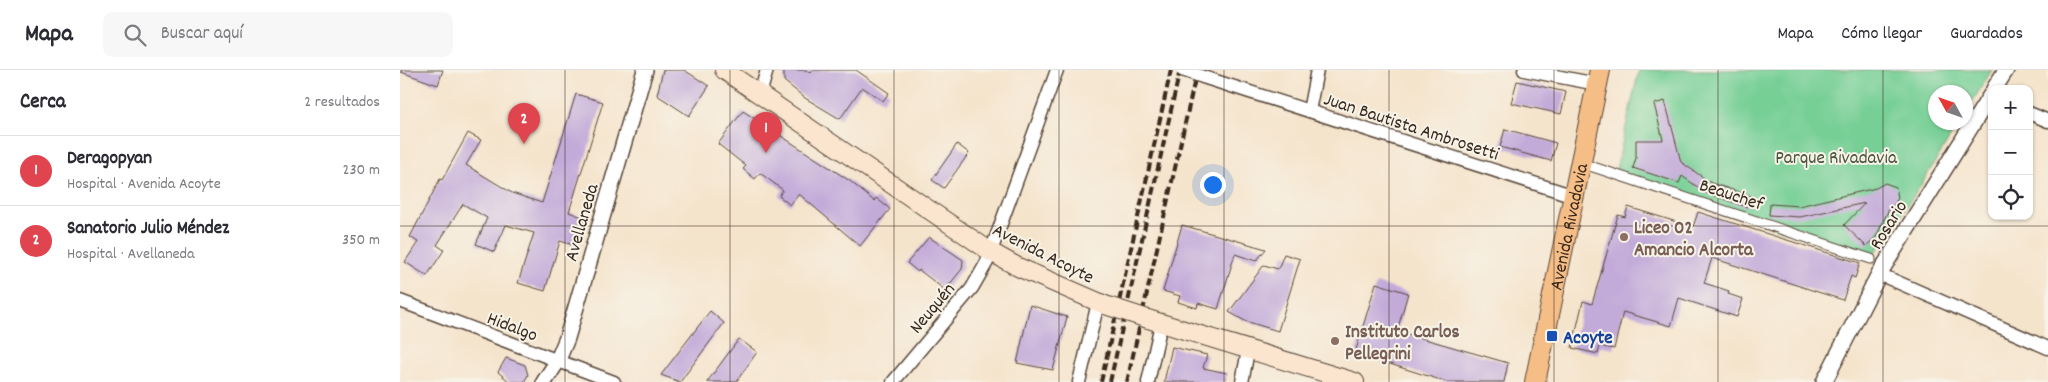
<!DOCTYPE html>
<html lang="es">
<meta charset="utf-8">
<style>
body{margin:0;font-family:Dekko,sans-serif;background:#f7f7f7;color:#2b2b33}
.controls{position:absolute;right:15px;top:15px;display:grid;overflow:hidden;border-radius:10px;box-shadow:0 1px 4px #0004}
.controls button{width:45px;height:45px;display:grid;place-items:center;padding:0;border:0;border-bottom:1px solid #e1e1e2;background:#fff;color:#2b2b33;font:25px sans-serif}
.compass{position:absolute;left:1528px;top:15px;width:45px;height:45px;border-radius:50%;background:#fff;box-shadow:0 1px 4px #0004;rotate:310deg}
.you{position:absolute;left:812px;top:114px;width:18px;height:18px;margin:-12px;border:4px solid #fff;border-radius:50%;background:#1a73e8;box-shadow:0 0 0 8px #1a73e833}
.badge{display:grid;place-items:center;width:32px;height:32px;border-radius:50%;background:#1f6fb2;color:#fff;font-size:16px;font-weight:700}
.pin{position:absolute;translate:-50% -41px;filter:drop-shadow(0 1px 2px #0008)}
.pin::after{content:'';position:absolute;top:26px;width:18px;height:15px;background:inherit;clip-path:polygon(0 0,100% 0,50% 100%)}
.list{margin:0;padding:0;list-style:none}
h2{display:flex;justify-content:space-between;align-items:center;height:65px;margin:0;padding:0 20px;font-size:21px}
h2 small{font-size:16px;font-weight:400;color:#7c7c81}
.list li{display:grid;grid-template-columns:32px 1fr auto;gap:15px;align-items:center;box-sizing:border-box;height:70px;padding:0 20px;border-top:1px solid #e1e1e2}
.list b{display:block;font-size:19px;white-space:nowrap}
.list p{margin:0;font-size:16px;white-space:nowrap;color:#7c7c81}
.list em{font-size:16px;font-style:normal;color:#7c7c81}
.icon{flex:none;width:28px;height:28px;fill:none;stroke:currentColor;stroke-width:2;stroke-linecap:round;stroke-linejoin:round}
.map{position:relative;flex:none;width:1648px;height:312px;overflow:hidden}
header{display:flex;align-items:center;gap:30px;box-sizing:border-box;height:70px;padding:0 25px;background:#fff;border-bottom:1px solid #e1e1e2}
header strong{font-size:24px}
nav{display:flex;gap:28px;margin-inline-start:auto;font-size:18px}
.search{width:350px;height:45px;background:#f7f7f7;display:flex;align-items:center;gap:12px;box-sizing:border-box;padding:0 18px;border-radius:10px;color:#7c7c81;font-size:19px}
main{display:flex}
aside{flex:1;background:#fff}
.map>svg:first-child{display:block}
</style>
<header>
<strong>Mapa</strong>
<div class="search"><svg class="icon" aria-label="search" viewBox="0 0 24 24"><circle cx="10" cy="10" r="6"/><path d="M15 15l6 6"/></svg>Buscar aquí</div>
<nav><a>Mapa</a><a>Cómo llegar</a><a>Guardados</a></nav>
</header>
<main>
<aside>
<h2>Cerca<small>2 resultados</small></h2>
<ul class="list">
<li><span class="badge" style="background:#e0444e">1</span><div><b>Deragopyan</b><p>Hospital · Avenida Acoyte</p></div><em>230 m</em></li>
<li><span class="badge" style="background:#e0444e">2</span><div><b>Sanatorio Julio Méndez</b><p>Hospital · Avellaneda</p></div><em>350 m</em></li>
</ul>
</aside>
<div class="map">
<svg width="1648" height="312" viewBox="0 0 1648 312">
<rect width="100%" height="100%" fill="#f7f3e8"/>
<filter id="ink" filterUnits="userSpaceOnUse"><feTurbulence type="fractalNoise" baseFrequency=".02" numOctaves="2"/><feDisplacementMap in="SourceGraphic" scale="10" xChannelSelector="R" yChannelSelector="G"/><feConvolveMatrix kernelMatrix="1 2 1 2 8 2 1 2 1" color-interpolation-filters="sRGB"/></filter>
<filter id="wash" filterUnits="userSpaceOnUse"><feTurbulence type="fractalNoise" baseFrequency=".0096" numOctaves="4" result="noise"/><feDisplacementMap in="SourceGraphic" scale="20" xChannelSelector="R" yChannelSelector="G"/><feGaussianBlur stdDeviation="1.12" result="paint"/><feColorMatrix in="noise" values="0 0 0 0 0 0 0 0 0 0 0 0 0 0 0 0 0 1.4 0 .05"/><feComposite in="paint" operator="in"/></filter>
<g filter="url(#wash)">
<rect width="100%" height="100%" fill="#f5e4cc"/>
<path fill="#76cf95" stroke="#587c5a" d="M1239 0H1592L1566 42V22H1536V52L1559 53 1521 115 1471 189 1215 104Z"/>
<g id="blocks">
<g fill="#c2aad9">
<path d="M1 0H43L38 15 1 2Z"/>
<path d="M263 0H284L309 16 289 46 257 25Z"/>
<path d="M384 0H405L411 3 413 0H456L489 23 483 31 462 17 440 49 405 28 384 11Z"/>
<path d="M1117 11 1166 22 1161 44 1111 33Z"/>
<path d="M176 24 203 32 169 142 185 148 177 176 160 171 145 221 118 213 134 163 106 155 94 182 76 174 87 148 63 134 37 175 44 180 27 206 5 192 18 172 10 167 40 109 42 110 68 63 81 70 66 95 112 123 142 133Z"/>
<path d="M1265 31 1281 92 1311 113 1351 126 1347 137 1306 123 1282 106 1279 113 1233 98 1236 88V70H1263L1254 34Z"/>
<path d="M343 41 450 111 474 131 476 128 490 139 460 176 399 124 390 135 379 126 383 120 360 103 355 109 343 99 346 96 318 74Z"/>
<path d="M1105 59 1156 73 1151 91 1100 77Z"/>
<path d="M557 74 569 83 544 118 532 110Z"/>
<path d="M1485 113 1496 117 1498 128 1494 135 1490 137 1476 167 1466 176 1444 155 1465 133 1400 147 1369 145 1370 134 1399 136 1476 118Z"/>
<path d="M1228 137 1293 157 1298 142 1460 193 1455 208 1451 206 1443 230 1312 188 1304 213 1329 221 1328 224 1343 229 1337 247 1279 228 1271 256 1223 242 1214 279 1200 276 1198 284 1172 278 1183 231 1192 234 1218 145 1225 147Z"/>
<path d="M782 155 866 179 856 191 835 184 818 239 798 233 797 238 778 232 780 226 763 221Z"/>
<path d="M529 167 563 190 562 199 545 220 519 200 518 202 507 193Z"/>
<path d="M884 184 900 189 878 261 845 251 829 242 864 195 878 199Z"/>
<path d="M976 213 1008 223 997 261 1108 293 1104 312H1047L955 283Z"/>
<path d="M630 235 667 247 653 300 617 293Z"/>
<path d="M310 241 324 253 280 312 261 305Z"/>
<path d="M339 269 357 282 336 312H307Z"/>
<path d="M772 277 807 285 803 298 827 303 825 312H764Z"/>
<path d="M106 288 125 295 128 305 124 312H110L98 302Z"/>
</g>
</g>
</g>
<g filter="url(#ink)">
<use href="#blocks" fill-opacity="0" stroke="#574638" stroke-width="1"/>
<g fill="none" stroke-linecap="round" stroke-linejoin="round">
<g stroke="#574638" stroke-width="11">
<path id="pedestrian" d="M1181 93 1471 189"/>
</g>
<g stroke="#574638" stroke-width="15">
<g id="minor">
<path d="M1124 0 1197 14"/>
<path d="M803 7 1174 126"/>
<path d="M360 24 367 0"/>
<path d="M909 41 917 0"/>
<path d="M1629 43 1648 51"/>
<path d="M1479 204 1648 278"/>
<path d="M0 231 214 312"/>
<path d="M493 312 572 218 587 192 657 0"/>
<path d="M679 312 698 233"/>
<path d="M748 312 761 254"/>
<path d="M842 312 848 281"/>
</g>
</g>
<g stroke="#574638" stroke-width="18">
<g id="tertiary">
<path d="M1594 19 1606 0"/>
<path d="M144 312 157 292 167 268 245 0"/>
<path d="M1424 312 1479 204 1592 23"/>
</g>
</g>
<g stroke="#574638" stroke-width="20">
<g id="secondary">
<path d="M324 0 591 182 618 197 705 235"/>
<path d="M748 249 955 312"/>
</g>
</g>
<g stroke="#574638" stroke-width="22">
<g id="primary">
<path id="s1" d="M1135 312 1200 0"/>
</g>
</g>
<use href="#pedestrian" stroke="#fff" stroke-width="9"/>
<use href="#minor" stroke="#fff" stroke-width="12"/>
<use href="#tertiary" stroke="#fff" stroke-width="15"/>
<use href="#secondary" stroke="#fbe5cf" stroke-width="18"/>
<use href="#primary" stroke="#f6be87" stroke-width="20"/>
<g stroke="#3b2a1e" stroke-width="4" stroke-dasharray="8 4" stroke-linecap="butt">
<path d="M701 312 771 0"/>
<path d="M710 312 780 0"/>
<path d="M727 312 797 0"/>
</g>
<g stroke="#574638" stroke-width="15" stroke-linecap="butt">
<path id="minor-bridge" d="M782 0 803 7"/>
</g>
<g stroke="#574638" stroke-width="20" stroke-linecap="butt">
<path id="secondary-bridge" d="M705 235 748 249"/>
</g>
<use href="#minor-bridge" stroke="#fff" stroke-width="12"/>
<use href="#secondary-bridge" stroke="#fbe5cf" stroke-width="18"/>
</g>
</g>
<path fill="none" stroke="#3b2a1e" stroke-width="1" stroke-opacity="0.55" d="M165 0V312M330 0V312M494 0V312M659 0V312M824 0V312M989 0V312M1154 0V312M1318 0V312M1483 0V312M0 156H1648"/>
<g fill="#8d6e63" stroke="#f7f3e8" stroke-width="2">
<circle cx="1224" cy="167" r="5"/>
<circle cx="935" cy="271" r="5"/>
</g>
<rect fill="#1a4fb4" stroke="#f7f3e8" stroke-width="2" x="1146" y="260" width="12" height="12" rx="2.5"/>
<g text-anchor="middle" stroke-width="4" stroke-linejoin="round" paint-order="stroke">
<g font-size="19" fill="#3b2a1e" stroke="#f7f3e8">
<text transform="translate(1012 55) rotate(18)" y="7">Juan Bautista Ambrosetti</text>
<text transform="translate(1332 123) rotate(18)" y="7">Beauchef</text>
<text transform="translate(180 152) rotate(-74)" y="7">Avellaneda</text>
<text transform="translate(1487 154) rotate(-58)" y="7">Rosario</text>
<text dy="7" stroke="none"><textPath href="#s1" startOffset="159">Avenida Rivadavia</textPath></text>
<text transform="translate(644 182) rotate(27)" y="7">Avenida Acoyte</text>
<text transform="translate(531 237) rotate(-50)" y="7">Neuquén</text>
<text transform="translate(113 255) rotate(21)" y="7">Hidalgo</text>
</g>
<g font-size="19" fill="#4a533c" stroke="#f7f3e8">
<text x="1436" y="93">Parque Rivadavia</text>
</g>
<g font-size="19" font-weight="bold" fill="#785e54" stroke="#f7f3e8" text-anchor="start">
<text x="1234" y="163">Liceo 02<tspan x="1234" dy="22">Amancio Alcorta</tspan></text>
<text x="945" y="267">Instituto Carlos<tspan x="945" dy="22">Pellegrini</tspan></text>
</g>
<g font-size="19" font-weight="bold" fill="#164399" stroke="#f7f3e8" text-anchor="start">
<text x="1163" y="273">Acoyte</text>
</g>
</g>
</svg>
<div class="controls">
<button>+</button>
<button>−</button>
<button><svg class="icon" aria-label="locate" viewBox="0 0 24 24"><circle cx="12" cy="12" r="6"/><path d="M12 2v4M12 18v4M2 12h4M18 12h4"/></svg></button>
</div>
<svg class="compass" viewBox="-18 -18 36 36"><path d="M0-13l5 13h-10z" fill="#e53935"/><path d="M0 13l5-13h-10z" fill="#7c7c81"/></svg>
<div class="you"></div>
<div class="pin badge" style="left:366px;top:83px;background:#e0444e">1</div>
<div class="pin badge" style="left:124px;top:74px;background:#e0444e">2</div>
</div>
</main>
